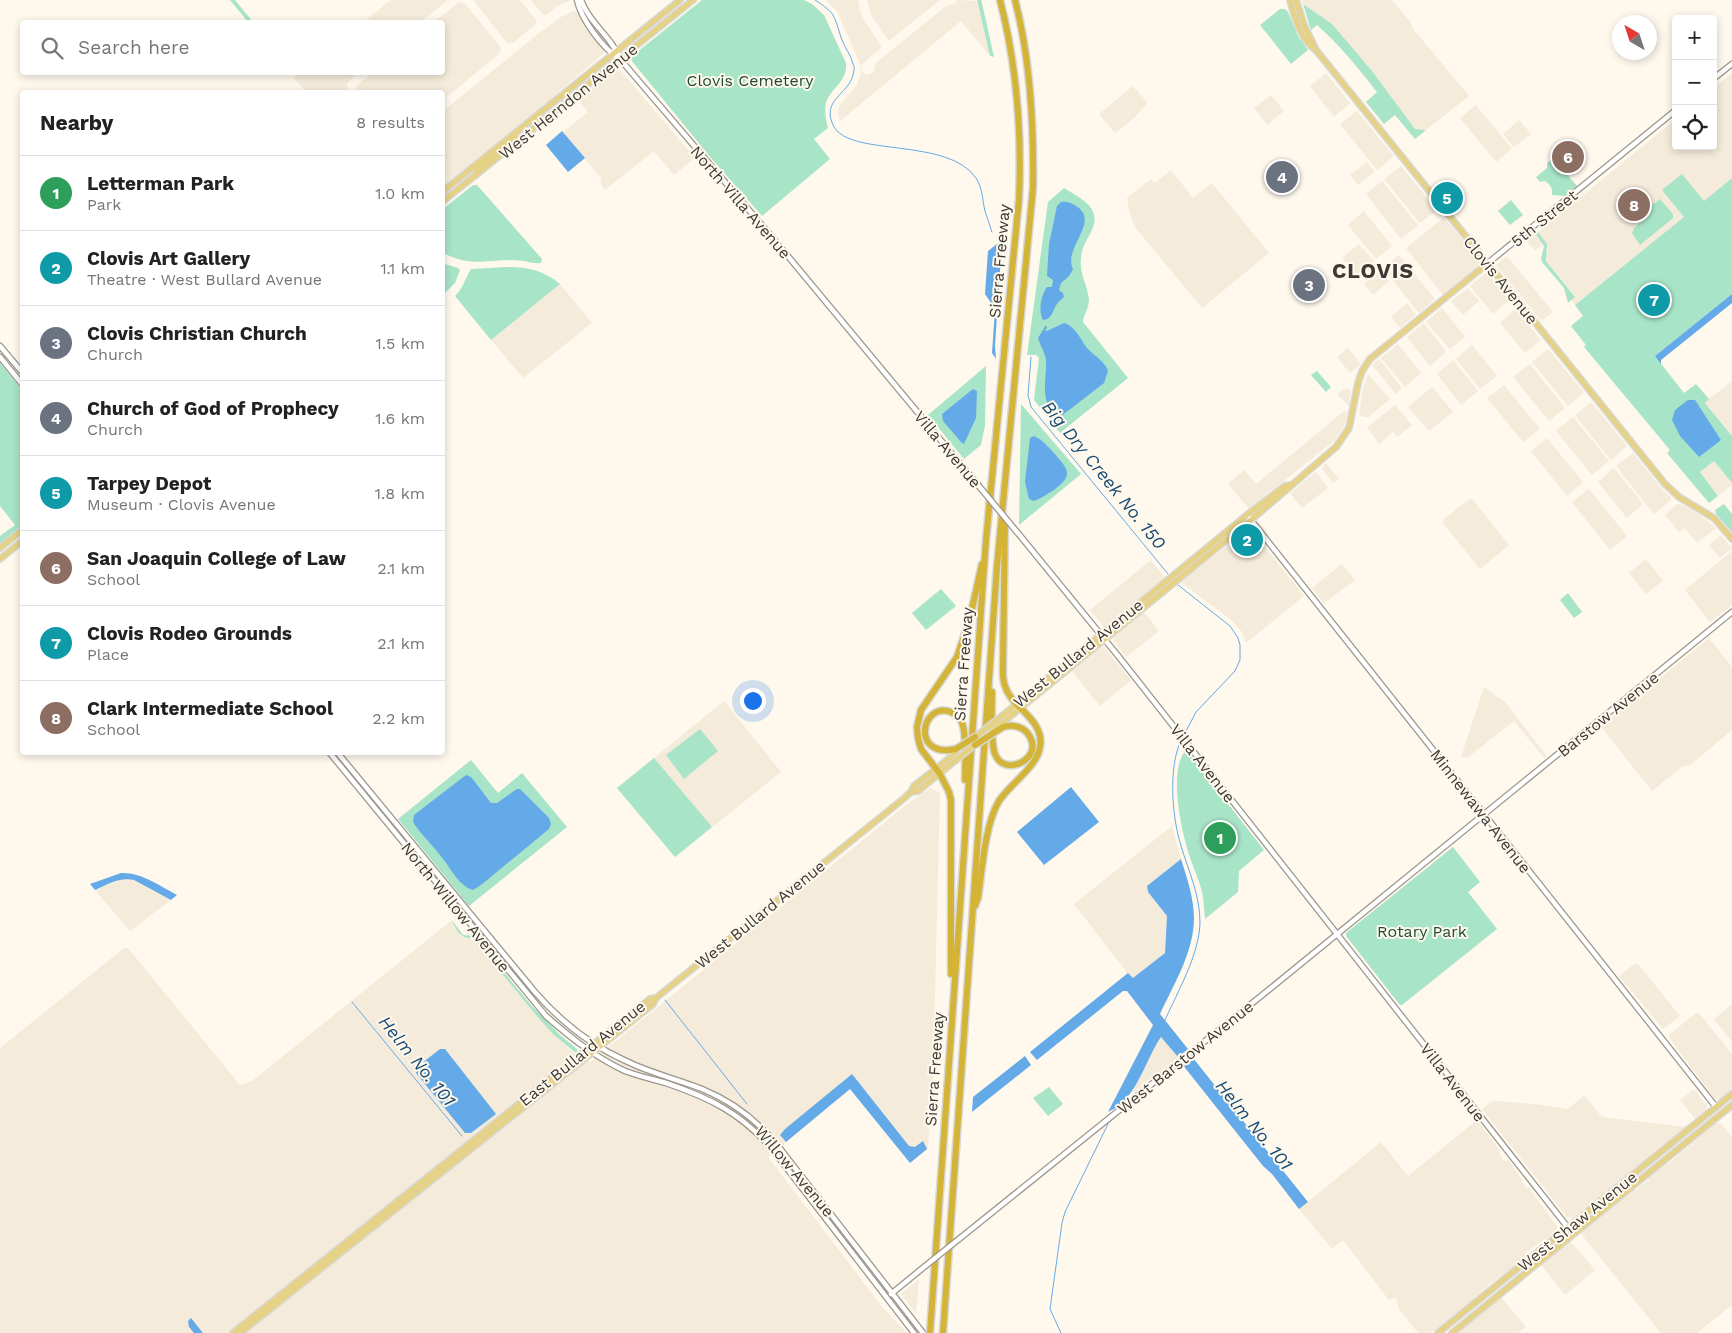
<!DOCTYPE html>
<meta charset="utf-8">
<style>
body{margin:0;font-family:"Work Sans",sans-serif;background:#f2f2f2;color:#222}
.controls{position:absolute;right:15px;top:15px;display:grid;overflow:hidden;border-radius:5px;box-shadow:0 2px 8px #0003}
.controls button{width:45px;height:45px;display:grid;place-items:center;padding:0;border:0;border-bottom:1px solid #e0e0e0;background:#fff;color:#222;font:25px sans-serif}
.compass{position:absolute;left:1612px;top:15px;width:45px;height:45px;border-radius:50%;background:#fff;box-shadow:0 2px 8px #0003;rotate:321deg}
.you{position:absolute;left:752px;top:700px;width:18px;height:18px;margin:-12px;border:4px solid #fff;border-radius:50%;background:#1a73e8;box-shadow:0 0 0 8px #1a73e833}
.badge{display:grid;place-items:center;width:32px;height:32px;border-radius:50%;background:#db2777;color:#fff;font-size:16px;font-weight:700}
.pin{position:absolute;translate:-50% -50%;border:2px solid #fff;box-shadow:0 1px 5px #0006}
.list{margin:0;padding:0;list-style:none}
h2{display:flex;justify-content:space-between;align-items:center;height:65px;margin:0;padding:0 20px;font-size:21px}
h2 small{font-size:16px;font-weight:400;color:#767676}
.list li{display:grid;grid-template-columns:32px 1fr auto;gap:15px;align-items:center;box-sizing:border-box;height:75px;padding:0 20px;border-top:1px solid #e0e0e0}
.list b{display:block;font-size:19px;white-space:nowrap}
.list p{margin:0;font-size:16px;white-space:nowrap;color:#767676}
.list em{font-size:16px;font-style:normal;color:#767676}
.icon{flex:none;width:28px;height:28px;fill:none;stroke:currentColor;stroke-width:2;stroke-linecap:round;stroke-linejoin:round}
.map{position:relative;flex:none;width:1732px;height:1333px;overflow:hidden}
.search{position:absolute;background:#fff;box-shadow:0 2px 8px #0003;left:20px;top:20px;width:425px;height:55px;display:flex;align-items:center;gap:12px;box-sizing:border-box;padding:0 18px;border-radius:5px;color:#767676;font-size:19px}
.panel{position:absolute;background:#fff;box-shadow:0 2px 8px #0003;left:20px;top:90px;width:425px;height:665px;border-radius:5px}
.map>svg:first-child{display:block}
</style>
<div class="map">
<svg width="1732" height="1333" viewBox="0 0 1732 1333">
<rect width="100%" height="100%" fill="#fef8ed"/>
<g fill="#f5ebda">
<path d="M391 0H448L420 22H363Z"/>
<path d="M473 0H520L536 20V24L513 43H507Z"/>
<path d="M531 0H571L556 7 546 15H543Z"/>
<path d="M826 0H858L862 17 881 46V48L862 64 861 70 866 75 874 72 876 63 946 6 956 3 957 0 977 1 990 56 961 21 840 121 838 112 840 105 857 85 861 73 860 64 837 11Z"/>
<path d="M867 0H940L890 40H888L871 15Z"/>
<path d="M1302 0H1392L1411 23 1413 29 1469 96 1426 130 1415 129 1372 71 1332 24 1303 4Z"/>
<path d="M459 2 464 3 476 17 501 48 500 53 443 100 442 92H358L356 90 357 85 372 73 442 72V22H434Z"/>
<path d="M573 11 577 12 586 28 604 50V53L548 101 443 186V111L538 34 561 17Z"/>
<path d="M616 69 620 70 695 158 674 175 654 151 605 190 601 185V178L563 132 588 112 578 100Z"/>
<path d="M301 73V72L358 73 347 83 348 92H306L294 78Z"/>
<path d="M1326 73 1350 103 1334 117 1310 86Z"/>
<path d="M1732 73V178L1575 305 1572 300 1575 296 1546 261 1548 248 1538 232 1676 119V146H1713V89Z"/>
<path d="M1133 86 1147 102V104L1134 118 1115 133 1099 114Z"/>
<path d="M1271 95 1284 111 1267 125 1254 108Z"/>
<path d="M1476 105 1512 149 1496 162 1460 118Z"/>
<path d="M1357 111 1394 156 1377 170 1340 124Z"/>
<path d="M1519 120 1531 134 1514 147 1503 134Z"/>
<path d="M1367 162 1375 172 1358 185 1350 175Z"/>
<path d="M1401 166 1437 210 1420 223 1384 179Z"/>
<path d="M1171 170 1193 198 1212 183 1269 253 1202 308 1135 227 1130 215 1127 198 1151 179 1155 183Z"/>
<path d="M1382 181 1418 225 1401 239 1366 194Z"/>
<path d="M1364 211 1392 246 1376 259 1348 225Z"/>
<path d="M1444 217 1482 264 1443 295 1406 248Z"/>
<path d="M1535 233 1543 244 1535 251 1526 240Z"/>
<path d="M1359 244 1374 261 1357 275 1342 258Z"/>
<path d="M1399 255 1435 299 1419 313 1383 268Z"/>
<path d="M1507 256 1553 312 1541 321 1496 265Z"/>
<path d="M1381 270 1389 281 1373 295 1364 284Z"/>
<path d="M1487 272 1509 300 1493 314 1470 286Z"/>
<path d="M560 284 592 323 523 378 491 340Z"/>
<path d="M1468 288 1479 301 1463 315 1451 301Z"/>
<path d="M1407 303 1416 315 1400 328 1391 317Z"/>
<path d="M1442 308 1465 337 1450 349 1426 322Z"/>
<path d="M1516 309 1541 340 1525 353 1500 323Z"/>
<path d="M1424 323 1446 352 1430 366 1407 337Z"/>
<path d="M1398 344 1421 373 1405 387 1381 358Z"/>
<path d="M1472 345 1497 376 1480 389 1456 359Z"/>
<path d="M1348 348 1361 364 1350 373 1337 357Z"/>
<path d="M1548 349 1584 392 1568 406 1532 362Z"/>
<path d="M1379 359 1402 388 1396 394 1372 365Z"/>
<path d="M1453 360 1478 391 1461 405 1437 374Z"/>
<path d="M1530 364 1565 408 1549 421 1513 377Z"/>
<path d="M1368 374 1390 399 1368 417H1364L1359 415 1363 388Z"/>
<path d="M1427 381 1428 382 1453 412 1429 431 1408 407 1432 387Z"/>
<path d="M1731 382H1732V436L1705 402Z"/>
<path d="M1504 385 1540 429 1523 442 1487 398Z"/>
<path d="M1345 388 1351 390 1349 407 1337 394Z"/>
<path d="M1590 403H1592L1627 446 1611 460 1575 415Z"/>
<path d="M1395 405 1412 425 1397 437 1393 432 1379 444 1368 429V427Z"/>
<path d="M1348 410 1344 426 1335 440 1249 509 1228 484 1244 470 1256 484 1344 411 1346 412Z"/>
<path d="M1573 417 1609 461 1592 475 1556 431Z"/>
<path d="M1547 438 1583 482 1567 496 1531 451Z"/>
<path d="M1633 453 1664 491 1671 497V500L1654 514 1616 466Z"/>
<path d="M1714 461 1732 483V485L1718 496 1700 472Z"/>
<path d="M1326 463 1339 479 1333 483 1322 468Z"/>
<path d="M1614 468 1643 504 1627 518 1598 482Z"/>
<path d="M1316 472 1328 488 1302 508 1290 493Z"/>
<path d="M1589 489 1627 536 1610 550 1572 502Z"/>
<path d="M1472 499 1509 545 1480 569 1443 523 1444 519 1468 500Z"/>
<path d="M1677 504H1680L1700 515 1716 528 1697 543 1685 528 1679 532 1665 515Z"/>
<path d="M1249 528 1251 529 1304 596 1246 643 1242 632 1231 620 1181 582Z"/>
<path d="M1721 535 1732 548 1720 558 1709 545Z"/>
<path d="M1732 551V605L1710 622 1685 590Z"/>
<path d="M1646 559 1663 581 1646 594 1629 573Z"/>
<path d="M1151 560 1165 578 1104 627 1090 610Z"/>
<path d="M1342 564 1355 580 1324 603 1312 588Z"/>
<path d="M1144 612 1159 631 1126 657 1113 639 1114 637Z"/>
<path d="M1709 638 1732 667V730L1690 765 1683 766 1652 791 1602 728V726Z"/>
<path d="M1103 647H1104L1131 680 1100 706 1072 671Z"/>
<path d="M1484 687 1505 702 1547 756 1544 758 1514 721 1467 758 1461 757Z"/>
<path d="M724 701 781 772 675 857 617 788Z"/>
<path d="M930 788 940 793 933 1078 928 1149 910 1162 850 1089 768 1157 883 1308 907 1333H0V1048L124 948H128L240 1085 252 1081 452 920 461 936 473 938 554 1035 576 1055 590 1062 906 805Z"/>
<path d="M1172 826 1181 859 1147 886 1148 892 1167 916 1165 953 1132 979 1074 904Z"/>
<path d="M122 879 134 880 171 900 130 931 95 890Z"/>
<path d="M1634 964H1638L1680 1016 1663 1029 1619 976Z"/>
<path d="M1732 1004V1042L1714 1019Z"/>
<path d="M1696 1013H1699L1732 1054V1089L1720 1099H1715L1669 1038V1035Z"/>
<path d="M1162 1037 1178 1057 1131 1094 1153 1050Z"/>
<path d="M1694 1089 1707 1106 1706 1110 1695 1119 1680 1100Z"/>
<path d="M1584 1095 1602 1117 1686 1127 1640 1165 1572 1218 1567 1217 1482 1109 1491 1102 1496 1101 1535 1104 1568 1109Z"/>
<path d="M1477 1120 1500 1151V1156L1504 1161 1509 1160 1522 1180V1182L1526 1188H1529L1557 1226 1556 1231 1549 1237 1526 1252 1524 1258 1518 1264 1485 1288 1474 1299 1443 1325 1430 1333H1418L1399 1309 1396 1298 1389 1300 1343 1240 1332 1249 1299 1209 1381 1142 1408 1176Z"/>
<path d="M1716 1123H1720L1732 1137V1305L1697 1333H1661L1582 1235V1232L1634 1190 1635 1191 1647 1181H1650L1648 1178 1674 1159Z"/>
<path d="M1569 1242 1572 1243 1595 1270 1565 1295 1541 1265Z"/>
<path d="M919 1279 916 1314 901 1294Z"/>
<path d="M1501 1297 1526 1327 1518 1333H1458Z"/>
</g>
<g fill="#a8e4c7">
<path d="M230 0H235L253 22H248Z"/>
<path d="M702 0H804L812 4 824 15 846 63C848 82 831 87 826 103 824 111 826 120 828 128L814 139 830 159 762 216 711 158 631 60V57Z"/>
<path d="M977 0H981L982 3 994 57 990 56Z"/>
<path d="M1303 4 1332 24 1372 71 1415 129 1426 130 1415 139 1395 115 1384 124 1366 102 1377 92C1359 69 1340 45 1317 25L1311 30Z"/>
<path d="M1280 9H1285L1288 12 1298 36 1308 50 1291 64 1260 25Z"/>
<path d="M1553 158 1577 186 1564 196 1552 195C1553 189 1551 185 1545 181L1540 182 1536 177 1547 168V163Z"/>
<path d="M1682 174 1704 201 1732 178V294L1655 356 1684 393 1696 384 1709 399 1705 403 1732 436V483L1714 461 1700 472 1718 496 1709 503 1667 453 1670 450 1584 347 1586 345 1571 326 1583 316 1575 305 1684 217 1662 190Z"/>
<path d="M473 185H477L542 259 541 263C533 264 523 260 513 260 484 260 471 267 443 253V209Z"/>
<path d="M1064 188C1083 200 1104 208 1090 234 1085 243 1081 250 1081 259 1079 273 1088 286 1089 300 1089 309 1083 315 1083 322L1128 378 1060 433 1034 400 1039 358 1036 355H1027L1048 202Z"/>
<path d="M1660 199 1673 214V218L1640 245 1632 233 1634 228 1645 218 1647 209Z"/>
<path d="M1511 200 1523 215 1510 225 1498 211Z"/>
<path d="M1538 232 1547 244 1546 261 1575 297 1568 303 1564 288 1542 262 1541 259 1544 246 1535 233Z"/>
<path d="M442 263 458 268 460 270 455 283 443 295Z"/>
<path d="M507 267C525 266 546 271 560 284L491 340 455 296C464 287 465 278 471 269Z"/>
<path d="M0 363 22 390V525L0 544V536L15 525 0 506Z"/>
<path d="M986 366 985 426 981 445 964 459 928 415Z"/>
<path d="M1317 371 1331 387 1326 392 1311 375Z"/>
<path d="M1021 404 1081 474 1019 525Z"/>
<path d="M1724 504 1732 514V532L1716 514 1715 510Z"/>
<path d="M941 589 956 606 926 630 912 613Z"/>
<path d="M1568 593 1582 612 1574 618 1560 600Z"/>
<path d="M700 729 718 751 684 779 666 755Z"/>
<path d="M1186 750 1264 850 1239 871 1238 892 1205 919C1204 910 1204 901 1202 892 1198 876 1190 861 1186 844 1180 822 1169 768 1186 750Z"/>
<path d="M654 758 712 827 675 857 617 788Z"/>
<path d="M471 760 498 793 522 773 567 827 469 906 398 819Z"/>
<path d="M1453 847 1480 882 1468 892 1497 929 1402 1005H1400L1346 936V933Z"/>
<path d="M452 920 463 935 474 936 531 1005 560 1035 577 1049V1054L554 1035 536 1015 473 938C460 939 457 931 452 920Z"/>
<path d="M1049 1087 1063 1104 1048 1116 1033 1098Z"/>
</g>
<g fill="#65aae8">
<path d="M562 131 585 158 568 172 546 145Z"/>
<path d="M1061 202C1069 201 1073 204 1079 208 1098 224 1063 248 1073 269 1070 276 1067 278 1061 283L1059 290 1063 293 1064 297C1062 299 1059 301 1057 304 1052 311 1053 319 1043 320 1038 311 1041 295 1047 287H1052L1053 280 1047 276 1049 244 1057 206Z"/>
<path d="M1002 240 995 346 996 359 992 353 995 309 985 294 988 251Z"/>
<path d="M1732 294V303L1661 360V364L1655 356Z"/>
<path d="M1064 323C1077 327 1081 342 1089 350 1096 357 1105 362 1108 371L1104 383 1060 417C1038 405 1047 380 1046 360 1045 353 1040 345 1038 338L1046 325 1047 328 1045 330 1047 331Z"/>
<path d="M973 389 977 391 976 418 964 444 961 442 943 421 942 414Z"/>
<path d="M1688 400H1695L1721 440 1699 457 1680 436 1672 420 1675 410Z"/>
<path d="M1034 436C1043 440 1048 447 1055 454 1059 460 1068 467 1067 474 1067 484 1042 498 1034 501L1029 499 1025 482 1030 438Z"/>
<path d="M466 775 469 776 472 778 491 803H497L517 789H520L549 818 551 824 549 829 481 885 473 890C458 885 452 870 443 859 434 846 421 835 413 822L414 815Z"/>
<path d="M1071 787 1099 822 1044 865 1017 832Z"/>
<path d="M1181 859C1188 881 1197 907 1193 931 1189 960 1172 988 1160 1014L1188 1049 1178 1057 1161 1037C1144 1062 1137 1099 1108 1112L1153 1025 1127 991H1123L1037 1060 1030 1052 1128 973 1133 978 1165 953 1167 916 1148 892 1147 886Z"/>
<path d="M121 873C141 872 160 886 177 895L171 900 134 880C119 877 109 884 95 890L90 884Z"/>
<path d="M440 1049H445L496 1114 471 1133H465L416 1073 417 1067Z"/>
<path d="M1025 1056 1031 1065 972 1112 973 1097Z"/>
<path d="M1193 1058 1308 1202 1299 1209 1272 1174 1263 1166 1182 1064Z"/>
<path d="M852 1074 909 1146 915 1147 923 1141 927 1149 910 1163 850 1089 786 1142 780 1135 785 1129Z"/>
<path d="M191 1318 203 1333H194L189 1327 188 1321Z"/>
</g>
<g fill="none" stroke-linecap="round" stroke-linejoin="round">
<g stroke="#65aae8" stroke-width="1">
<path d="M815 0C821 4 829 9 833 15 837 22 839 32 842 40 845 48 851 55 853 64 855 67 854 71 853 75 848 95 820 100 834 127 851 157 948 137 976 178 983 189 982 199 985 211 987 218 990 225 992 232"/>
<path d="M1031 357 1028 395 1031 407 1168 574"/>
<path d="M1178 585 1230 626 1238 638 1240 645V660L1235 671 1196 712 1183 737"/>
<path d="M665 1000 747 1104"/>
<path d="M352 1002 462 1136"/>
<path d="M1165 1020C1178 991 1199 955 1200 923 1200 895 1189 872 1181 846 1172 817 1168 768 1181 740"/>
<path d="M1061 1333 1050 1309 1062 1223 1065 1212 1108 1124"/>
</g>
<g stroke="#9b958b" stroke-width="7">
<g id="secondary">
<path d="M577 0C581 19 603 49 620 59L772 237 978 485"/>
<path d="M581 0C589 23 612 37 620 59"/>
<path d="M1713 79 1732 64"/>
<path d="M1488 263 1676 110"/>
<path d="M0 346 22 372"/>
<path d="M0 357 22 384"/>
<path d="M1247 515 1716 1107"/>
<path d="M1017 532 1119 657 1573 1234"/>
<path d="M329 752 546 1016C571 1038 595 1057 625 1071 638 1076 652 1079 666 1083 710 1098 741 1113 772 1149L914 1333"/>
<path d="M337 752 535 992C561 1022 590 1045 626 1061 650 1073 677 1079 702 1089 731 1101 758 1121 778 1146L923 1333"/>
<path d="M959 1239 1271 988 1732 612"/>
<path d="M891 1294 924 1267"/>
</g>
</g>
<g stroke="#d8d8d7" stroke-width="8">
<g id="primary">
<path d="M1290 0C1295 18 1300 39 1316 50"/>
<path d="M1296 0 1304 25 1316 50 1665 484 1679 497 1714 518 1732 539"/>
<path d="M476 175V169L515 137"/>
<path d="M442 192 680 0"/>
<path d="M442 202 693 0"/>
<path d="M0 548 22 530"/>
<path d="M0 559 22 541"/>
<path d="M1002 716 1247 515 1285 486 1290 485"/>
<path d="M1002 723 1251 520 1336 447 1349 428 1358 383 1362 371 1370 359 1488 263"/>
<path d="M911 792 914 786 956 753"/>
<path d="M233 1333 650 999 656 998"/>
<path d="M240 1333 599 1047 653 1004 656 998 902 800 911 792 918 791 956 760"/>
<path d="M1438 1333 1732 1094"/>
<path d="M1452 1333 1732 1105"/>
</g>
</g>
<g stroke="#d8d8d7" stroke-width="9">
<g id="highway">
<path d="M992 692C992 707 990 741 995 754 1004 778 1043 759 1030 737 1025 727 1014 724 1003 727"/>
<path d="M956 749C910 759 921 701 951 712 957 715 962 720 963 726 967 742 965 764 965 780"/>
<path d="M975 906 978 898C982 870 985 824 999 801 1010 784 1037 767 1040 747 1045 719 1011 708 1005 686 1002 679 1003 671 1003 663L1005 519"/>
<path d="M951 974V800L949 792 940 774 921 749 918 738 917 727 921 710 957 657 969 622 982 564"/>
<path d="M930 1333 986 540 1019 199C1022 131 1017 66 1000 0"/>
<path d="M943 1333 997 566 1033 188C1034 125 1031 61 1015 0"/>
</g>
</g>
<use href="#secondary" stroke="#fff" stroke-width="4.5"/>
<use href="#primary" stroke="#e5d286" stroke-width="5"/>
<use href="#highway" stroke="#d4b436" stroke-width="6"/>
<g stroke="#9b958b" stroke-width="7" stroke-linecap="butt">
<g id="secondary-bridge">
<path d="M978 485 1017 532"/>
<path d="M924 1267 959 1239"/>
</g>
</g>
<g stroke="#d8d8d7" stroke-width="8" stroke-linecap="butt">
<g id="primary-bridge">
<path d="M992 731 1002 723"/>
<path d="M973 739 1002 716"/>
<path d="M956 760 977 743"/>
</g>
</g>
<g stroke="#d8d8d7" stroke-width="9" stroke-linecap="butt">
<g id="highway-bridge">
<path d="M975 745 1003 727"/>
<path d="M956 749 975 737"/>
</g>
</g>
<use href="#secondary-bridge" stroke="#fff" stroke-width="4.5"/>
<use href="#primary-bridge" stroke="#e5d286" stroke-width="5"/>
<use href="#highway-bridge" stroke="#d4b436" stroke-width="6"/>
</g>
<g text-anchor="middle" stroke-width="4" stroke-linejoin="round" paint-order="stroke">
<g font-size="16" fill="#1f4a38" stroke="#fef8ed">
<text x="750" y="86">Clovis Cemetery</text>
<text x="1422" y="937">Rotary Park</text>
</g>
<g font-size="16" fill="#3d3a36" stroke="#fef8ed">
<text transform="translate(568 101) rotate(-39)" y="6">West Herndon Avenue</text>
<text transform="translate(741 202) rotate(49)" y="6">North Villa Avenue</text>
<text transform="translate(1544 218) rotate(-39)" y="6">5th Street</text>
<text transform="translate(999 261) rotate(-85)" y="6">Sierra Freeway</text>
<text transform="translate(1501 280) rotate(51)" y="6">Clovis Avenue</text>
<text transform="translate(948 449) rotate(50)" y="6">Villa Avenue</text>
<text transform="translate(1078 653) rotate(-39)" y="6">West Bullard Avenue</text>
<text transform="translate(963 664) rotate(-86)" y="6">Sierra Freeway</text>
<text transform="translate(1608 714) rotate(-39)" y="6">Barstow Avenue</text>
<text transform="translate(1203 763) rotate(52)" y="6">Villa Avenue</text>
<text transform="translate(1481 811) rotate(52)" y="6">Minnewawa Avenue</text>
<text transform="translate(456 907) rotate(51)" y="6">North Willow Avenue</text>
<text transform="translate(760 914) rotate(-39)" y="6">West Bullard Avenue</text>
<text transform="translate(582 1053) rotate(-39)" y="6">East Bullard Avenue</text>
<text transform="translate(1185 1057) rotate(-39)" y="6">West Barstow Avenue</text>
<text transform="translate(934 1069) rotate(-86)" y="6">Sierra Freeway</text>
<text transform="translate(1453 1082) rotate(52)" y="6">Villa Avenue</text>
<text transform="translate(795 1171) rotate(50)" y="6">Willow Avenue</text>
<text transform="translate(1577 1221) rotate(-39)" y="6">West Shaw Avenue</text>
</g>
<g font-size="18" font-style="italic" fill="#1a4c75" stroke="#fef8ed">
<text transform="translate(1104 475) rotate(51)" y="6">Big Dry Creek No. 150</text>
<text transform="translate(417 1061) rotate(51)" y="6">Helm No. 101</text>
<text transform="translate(1254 1125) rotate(51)" y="6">Helm No. 101</text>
</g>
<g font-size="21" font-weight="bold" letter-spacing="1" fill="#3d3a36" stroke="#fef8ed">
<text x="1373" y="278">CLOVIS</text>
</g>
</g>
</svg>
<div class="controls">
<button>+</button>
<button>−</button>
<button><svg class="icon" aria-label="locate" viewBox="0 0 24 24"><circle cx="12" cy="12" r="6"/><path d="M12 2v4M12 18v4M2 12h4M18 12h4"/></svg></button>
</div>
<svg class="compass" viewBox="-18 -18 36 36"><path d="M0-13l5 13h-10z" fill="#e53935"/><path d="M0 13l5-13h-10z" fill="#767676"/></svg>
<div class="you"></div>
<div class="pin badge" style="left:1220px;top:838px;background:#2e9e5b">1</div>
<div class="pin badge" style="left:1247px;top:540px;background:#0f9aa8">2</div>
<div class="pin badge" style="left:1309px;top:285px;background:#6b7280">3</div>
<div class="pin badge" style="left:1282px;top:177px;background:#6b7280">4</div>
<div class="pin badge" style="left:1447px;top:198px;background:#0f9aa8">5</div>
<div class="pin badge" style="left:1568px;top:157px;background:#8d6e63">6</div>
<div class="pin badge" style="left:1654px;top:300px;background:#0f9aa8">7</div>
<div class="pin badge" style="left:1634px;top:205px;background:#8d6e63">8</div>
<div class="search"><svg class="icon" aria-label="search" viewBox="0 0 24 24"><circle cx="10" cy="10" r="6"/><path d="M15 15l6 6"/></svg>Search here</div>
<section class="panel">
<h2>Nearby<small>8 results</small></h2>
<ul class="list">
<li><span class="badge" style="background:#2e9e5b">1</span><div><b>Letterman Park</b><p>Park</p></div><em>1.0 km</em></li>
<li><span class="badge" style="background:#0f9aa8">2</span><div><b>Clovis Art Gallery</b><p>Theatre · West Bullard Avenue</p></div><em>1.1 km</em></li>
<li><span class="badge" style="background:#6b7280">3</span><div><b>Clovis Christian Church</b><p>Church</p></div><em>1.5 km</em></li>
<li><span class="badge" style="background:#6b7280">4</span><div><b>Church of God of Prophecy</b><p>Church</p></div><em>1.6 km</em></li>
<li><span class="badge" style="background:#0f9aa8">5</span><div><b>Tarpey Depot</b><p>Museum · Clovis Avenue</p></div><em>1.8 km</em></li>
<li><span class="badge" style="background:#8d6e63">6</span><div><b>San Joaquin College of Law</b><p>School</p></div><em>2.1 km</em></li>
<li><span class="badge" style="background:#0f9aa8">7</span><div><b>Clovis Rodeo Grounds</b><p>Place</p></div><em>2.1 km</em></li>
<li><span class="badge" style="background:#8d6e63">8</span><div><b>Clark Intermediate School</b><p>School</p></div><em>2.2 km</em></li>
</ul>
</section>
</div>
